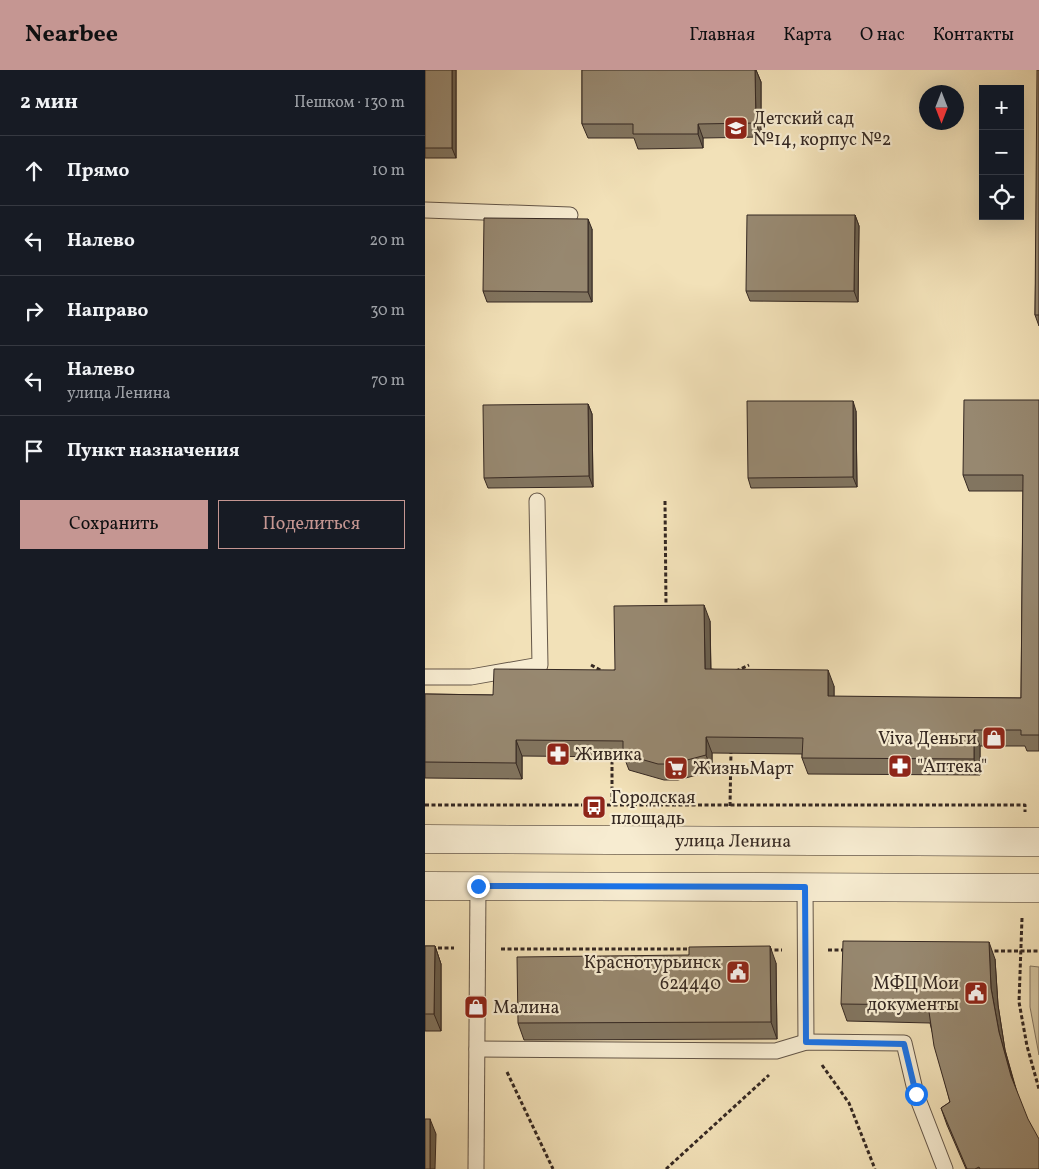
<!DOCTYPE html>
<html lang="ru">
<meta charset="utf-8">
<style>
body{margin:0;font-family:Vollkorn,serif;background:#20242c;color:#f1f3f6}
.controls{position:absolute;right:15px;top:15px;display:grid;overflow:hidden;border-radius:0px;box-shadow:0 5px 20px #0002}
.controls button{width:45px;height:45px;display:grid;place-items:center;padding:0;border:0;border-bottom:1px solid #363941;background:#171b24;color:#f1f3f6;font:25px sans-serif}
.compass{position:absolute;left:494px;top:15px;width:45px;height:45px;border-radius:50%;background:#171b24;box-shadow:0 5px 20px #0002;rotate:180deg}
.stop{position:absolute;width:15px;height:15px;margin:-11px;border:4px solid #1a73e8;border-radius:50%;background:#fff}
.stop.end{background:#1a73e8;border-color:#fff;box-shadow:0 1px 5px #0008}
.list{margin:0;padding:0;list-style:none}
h2{display:flex;justify-content:space-between;align-items:center;height:65px;margin:0;padding:0 20px;font-size:21px}
h2 small{font-size:16px;font-weight:400;color:#9ea1a6}
.list li{display:grid;grid-template-columns:32px 1fr auto;gap:15px;align-items:center;box-sizing:border-box;height:70px;padding:0 20px;border-top:1px solid #363941}
.list b{display:block;font-size:19px;white-space:nowrap}
.list p{margin:0;font-size:16px;white-space:nowrap;color:#9ea1a6}
.list em{font-size:16px;font-style:normal;color:#9ea1a6}
.actions{display:flex;gap:10px;padding:15px 20px}
.actions a{flex:1;padding:11px 0;border:1px solid #c59692;border-radius:0px;text-align:center;font-size:18px;color:#c59692}
.actions .main{background:#c59692;color:#111}
.icon{flex:none;width:28px;height:28px;fill:none;stroke:currentColor;stroke-width:2;stroke-linecap:round;stroke-linejoin:round}
.map{position:relative;flex:none;width:614px;height:1099px;overflow:hidden}
header{display:flex;align-items:center;gap:30px;box-sizing:border-box;height:70px;padding:0 25px;background:#c59692;color:#111}
header strong{font-size:24px}
nav{display:flex;gap:28px;margin-inline-start:auto;font-size:18px}
main{display:flex}
aside{flex:1;background:#171b24}
.map>svg:first-child{display:block}
</style>
<header>
<strong>Nearbee</strong>
<nav><a>Главная</a><a>Карта</a><a>О нас</a><a>Контакты</a></nav>
</header>
<main>
<aside>
<h2>2 мин<small>Пешком · 130 m</small></h2>
<ul class="list">
<li><svg class="icon" aria-label="ahead" viewBox="0 0 24 24"><path d="M12 20V5M6 11l6-6 6 6"/></svg><div><b>Прямо</b></div><em>10 m</em></li>
<li><svg class="icon" aria-label="left" viewBox="0 0 24 24"><path d="M17 20v-9H6M10 6l-5 5 5 5"/></svg><div><b>Налево</b></div><em>20 m</em></li>
<li><svg class="icon" aria-label="right" viewBox="0 0 24 24"><path d="M7 20v-9h11M14 6l5 5-5 5"/></svg><div><b>Направо</b></div><em>30 m</em></li>
<li><svg class="icon" aria-label="left" viewBox="0 0 24 24"><path d="M17 20v-9H6M10 6l-5 5 5 5"/></svg><div><b>Налево</b><p>улица Ленина</p></div><em>70 m</em></li>
<li><svg class="icon" aria-label="arrive" viewBox="0 0 24 24"><path d="M6 21V4h12l-3 4 3 4H6"/></svg><div><b>Пункт назначения</b></div></li>
</ul>
<div class="actions"><a class="main">Сохранить</a><a>Поделиться</a></div>
</aside>
<div class="map">
<svg width="614" height="1099" viewBox="0 0 614 1099">
<rect width="100%" height="100%" fill="#f2e1b8"/>
<filter id="stains"><feTurbulence type="fractalNoise" baseFrequency=".004" numOctaves="4"/><feColorMatrix values="0 0 0 0 .2 0 0 0 0 .09 0 0 0 0 .02 0 0 0 .5 -.17"/></filter>
<radialGradient id="worn" r=".72"><stop offset=".6" stop-color="#630" stop-opacity="0"/><stop offset="1" stop-color="#630" stop-opacity=".3"/></radialGradient>
<path fill="#d2c29e" stroke="#847560" d="M605 896 614 897V985L605 937Z"/>
<g fill="none" stroke-linecap="round" stroke-linejoin="round">
<g stroke="#645648" stroke-width="17">
<g id="lane">
<path d="M0 140 145 145"/>
<path d="M0 607H46L115 595 112 431"/>
<path d="M380 817 381 972"/>
<path d="M52 979 351 981 381 972 479 973 491 1024 520 1099"/>
<path d="M51 1099 53 816"/>
</g>
</g>
<g stroke="#352822" stroke-width="29">
<g id="secondary">
<path id="s1" d="M0 769 614 772"/>
<path d="M0 816 614 818"/>
</g>
</g>
<g stroke="#352822" stroke-width="3" stroke-dasharray="4 2.5" stroke-linecap="butt">
<path d="M240 431 241 535"/>
<path d="M166 595 179 602"/>
<path d="M311 601 324 595"/>
<path d="M187 684V735"/>
<path d="M0 735H600V742"/>
<path d="M305 736 306 681"/>
<path d="M597 848 594 932 602 976 614 1019"/>
<path d="M0 878H29"/>
<path d="M76 879H267"/>
<path d="M343 880H357"/>
<path d="M403 880H422"/>
<path d="M563 881H614"/>
<path d="M397 995 424 1033 450 1099"/>
<path d="M82 1002 128 1099"/>
<path d="M241 1099 344 1005"/>
</g>
<use href="#lane" stroke="#f7ecd1" stroke-width="15"/>
<use href="#secondary" stroke="#f7ecd1" stroke-width="28"/>
</g>
<g fill="#827560" stroke="#352822">
<rect x="0" y="0" width="31" height="88"/>
<path d="M157 0H331L336 12V67L278 68V78L213 79 209 68H163L157 54Z"/>
<path d="M614 0V256L610 245Z"/>
<path d="M430 145 434 156 433 232 325 231 321 221Z"/>
<path d="M167 159V232H62L58 221Z"/>
<path d="M614 330V681H602L600 676H555V705L383 704 377 688V684L287 683V701L253 710H239L204 700 199 687 97 686V709L0 708V624L68 625 190 600 285 551 286 599 409 616V627L596 628 598 421H544L538 405Z"/>
<path d="M163 334 167 344 168 417 63 418 59 408Z"/>
<path d="M431 341 432 417 326 418 323 408Z"/>
<path d="M0 876H10L16 894V961H0Z"/>
<path d="M264 885 351 893 352 969 99 970 93 953Z"/>
<path d="M570 889 573 935 580 980 614 1099H541L522 1055 516 1038 525 1032 505 953 422 951 416 934Z"/>
</g>
<g fill="#6a5f4e" stroke="#352822">
<path d="M27 0H31V88L27 78Z"/>
<path d="M330 0H331L336 12V67L331 53Z"/>
<path d="M273 54 278 68V78L273 64Z"/>
<path d="M430 145 434 156 433 232 429 221Z"/>
<path d="M163 149 167 159V232L163 222Z"/>
<path d="M428 331 431 341 432 417 428 407Z"/>
<path d="M163 334 167 344 168 417 164 406Z"/>
<path d="M279 535 285 551 286 615 280 599Z"/>
<path d="M403 600 409 616V643L403 626Z"/>
<path d="M549 660 555 676V705L549 689Z"/>
<path d="M281 667 287 683V701L281 685Z"/>
<path d="M91 670 97 686V709L91 693Z"/>
<path d="M564 872 570 889 573 935 580 980 592 1024 586 1006 574 962 566 918Z"/>
<path d="M10 876 16 894V961L9 944Z"/>
<path d="M345 876 351 893 352 969 346 952Z"/>
<path d="M5 1049 11 1064 10 1099H5Z"/>
</g>
<g fill="#978870" stroke="#352822">
<rect x="0" y="0" width="27" height="78"/>
<path d="M157 0H330L331 53 273 54V64H208V54H157Z"/>
<path d="M612 0H614V245H610Z"/>
<path d="M322 145H430L429 221H321Z"/>
<path d="M59 148 163 149V222L58 221Z"/>
<path d="M539 330H614V665H596V660H549V689L377 688 378 668 281 667V685L247 694H233L198 684V671L91 670V693L0 692V624L68 625 69 599 190 600 189 536 279 535 280 599 403 600V626L596 628 598 405H538Z"/>
<path d="M322 331H428V407L323 408Z"/>
<path d="M163 334 164 406 59 408 58 335Z"/>
<path d="M418 871 564 872 566 918 574 962 586 1006 603 1049 614 1069V1099H555L554 1097 550 1099H542L516 1038 525 1032 509 976 503 935 416 934Z"/>
<path d="M0 876H10L9 944H0Z"/>
<path d="M345 876 346 952 93 953 92 887 264 885V877Z"/>
<rect x="0" y="1049" width="5" height="50"/>
</g>
<g fill="none" stroke-linecap="round" stroke-linejoin="round">
<path stroke="#1a73e8" stroke-width="6" d="M53 816 380 817 381 972 479 974 491 1024"/>
</g>
<defs>
<g id="school-square" transform="scale(1.25)"><rect x="-9" y="-9" width="18" height="18" rx="4" fill="#8f2418" stroke="#f7ecd1"/><path d="M0-5L7-2L0 1L-7-2ZM-4 1L0 2.5L4 1V4Q0 6-4 4Z" fill="#fff"/></g>
<g id="shop-square" transform="scale(1.25)"><rect x="-9" y="-9" width="18" height="18" rx="4" fill="#8f2418" stroke="#f7ecd1"/><path d="M-5-2.5h2.3a2.7 3.5 0 0 1 5.4 0H5L5.5 6h-11ZM-1.5-2.5h3a1.5 2.3 0 0 0-3 0Z" fill="#fff"/></g>
<g id="pharmacy-square" transform="scale(1.25)"><rect x="-9" y="-9" width="18" height="18" rx="4" fill="#8f2418" stroke="#f7ecd1"/><path d="M-2-6h4v4h4v4h-4v4h-4v-4h-4v-4h4Z" fill="#fff"/></g>
<g id="supermarket-square" transform="scale(1.25)"><rect x="-9" y="-9" width="18" height="18" rx="4" fill="#8f2418" stroke="#f7ecd1"/><path d="M-6-5.5h2.5l.6 2H6L4.5 2H-2.5L-4.4-4H-6ZM-1.5 3.2a1.3 1.3 0 1 0 .1 0ZM3 3.2a1.3 1.3 0 1 0 .1 0Z" fill="#fff"/></g>
<g id="bus-square" transform="scale(1.25)"><rect x="-9" y="-9" width="18" height="18" rx="4" fill="#8f2418" stroke="#f7ecd1"/><path d="M-5-6H5V4H4V6H2V4H-2V6H-4V4H-5ZM-3.5-4V0h7V-4ZM-3.5 1.2v1.5H-2V1.2ZM2 1.2v1.5H3.5V1.2Z" fill="#fff"/></g>
<g id="civic-square" transform="scale(1.25)"><rect x="-9" y="-9" width="18" height="18" rx="4" fill="#8f2418" stroke="#f7ecd1"/><path d="M-.6-6.5H3V-4.5H.6V-3L4-1V1h2V6H-6V1h2V-1L-.6-3ZM-1.2 2.5V6h2.4V2.5Z" fill="#fff"/></g>
</defs>
<g fill-rule="evenodd">
<use href="#school-square" x="311" y="58"/>
<use href="#shop-square" x="569" y="668"/>
<use href="#pharmacy-square" x="133" y="684"/>
<use href="#pharmacy-square" x="475" y="696"/>
<use href="#supermarket-square" x="251" y="698"/>
<use href="#bus-square" x="169" y="737"/>
<use href="#civic-square" x="313" y="902"/>
<use href="#civic-square" x="551" y="923"/>
<use href="#shop-square" x="51" y="937"/>
</g>
<g text-anchor="middle" stroke-width="4.5" stroke-linejoin="round" paint-order="stroke">
<g font-size="18" fill="#352822" stroke="#f7ecd1" text-anchor="start">
<text x="328" y="54">Детский сад<tspan x="328" dy="21">№14, корпус №2</tspan></text>
<text x="552" y="674" text-anchor="end">Viva Деньги</text>
<text x="150" y="690">Живика</text>
<text x="492" y="702">"Аптека"</text>
<text x="268" y="704">ЖизньМарт</text>
<text x="186" y="733">Городская<tspan x="186" dy="21">площадь</tspan></text>
<text x="296" y="898" text-anchor="end">Краснотурьинск<tspan x="296" dy="21">624440</tspan></text>
<text x="534" y="919" text-anchor="end">МФЦ Мои<tspan x="534" dy="21">документы</tspan></text>
<text x="68" y="943">Малина</text>
</g>
<g font-size="18" fill="#352822" stroke="#f7ecd1">
<text dy="6" stroke="none"><textPath href="#s1" startOffset="308">улица Ленина</textPath></text>
</g>
</g>
<rect width="100%" height="100%" filter="url(#stains)"/>
<rect width="100%" height="100%" fill="url(#worn)"/>
</svg>
<div class="controls">
<button>+</button>
<button>−</button>
<button><svg class="icon" aria-label="locate" viewBox="0 0 24 24"><circle cx="12" cy="12" r="6"/><path d="M12 2v4M12 18v4M2 12h4M18 12h4"/></svg></button>
</div>
<svg class="compass" viewBox="-18 -18 36 36"><path d="M0-13l5 13h-10z" fill="#e53935"/><path d="M0 13l5-13h-10z" fill="#9ea1a6"/></svg>
<div class="stop" style="left:491px;top:1024px"></div>
<div class="stop end" style="left:53px;top:816px"></div>
</div>
</main>
